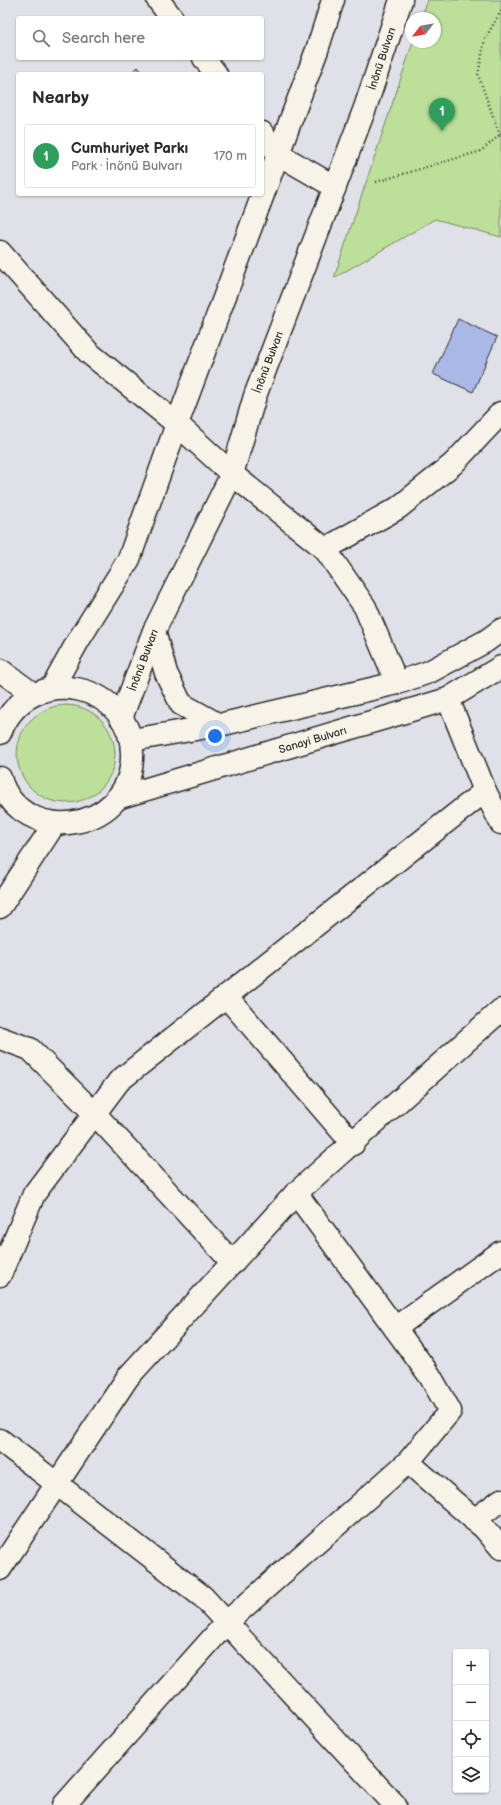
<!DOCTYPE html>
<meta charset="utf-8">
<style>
body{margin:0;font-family:"Balsamiq Sans",sans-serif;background:#f2f2f3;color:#2b2b33}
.controls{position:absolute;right:12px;bottom:12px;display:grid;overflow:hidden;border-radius:4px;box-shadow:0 1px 3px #0004}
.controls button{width:36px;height:36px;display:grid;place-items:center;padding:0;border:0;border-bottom:1px solid #e1e1e2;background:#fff;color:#2b2b33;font:20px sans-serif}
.compass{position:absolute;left:405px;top:12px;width:36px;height:36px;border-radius:50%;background:#fff;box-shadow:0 1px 3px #0004;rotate:239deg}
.you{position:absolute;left:215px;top:736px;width:14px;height:14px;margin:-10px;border:3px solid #fff;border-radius:50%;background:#1a73e8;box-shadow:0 0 0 6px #1a73e833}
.badge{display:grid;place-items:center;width:26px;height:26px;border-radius:50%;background:#1f6fb2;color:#fff;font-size:13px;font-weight:700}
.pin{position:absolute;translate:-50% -33px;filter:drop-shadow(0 1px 2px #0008)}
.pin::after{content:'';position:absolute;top:21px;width:14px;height:12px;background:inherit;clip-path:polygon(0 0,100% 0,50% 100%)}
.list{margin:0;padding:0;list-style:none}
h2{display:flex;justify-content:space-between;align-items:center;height:52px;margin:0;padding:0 16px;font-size:17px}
h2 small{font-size:13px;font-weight:400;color:#7c7c81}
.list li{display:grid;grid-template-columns:26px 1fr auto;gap:12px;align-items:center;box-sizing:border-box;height:64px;margin:0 8px 8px;padding:0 8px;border:1px solid #e1e1e2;border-radius:4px}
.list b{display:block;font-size:15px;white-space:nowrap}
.list p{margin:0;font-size:13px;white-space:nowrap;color:#7c7c81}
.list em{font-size:13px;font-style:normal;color:#7c7c81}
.icon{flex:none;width:22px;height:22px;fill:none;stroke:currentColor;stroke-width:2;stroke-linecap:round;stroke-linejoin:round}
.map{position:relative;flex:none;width:501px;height:1805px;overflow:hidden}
.search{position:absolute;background:#fff;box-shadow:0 1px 3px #0004;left:16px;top:16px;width:248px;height:44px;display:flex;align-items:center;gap:10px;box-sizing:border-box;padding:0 14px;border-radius:4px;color:#7c7c81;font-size:15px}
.panel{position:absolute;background:#fff;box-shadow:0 1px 3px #0004;left:16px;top:72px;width:248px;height:124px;border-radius:4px}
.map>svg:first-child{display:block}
</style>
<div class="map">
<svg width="501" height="1805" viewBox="0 0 501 1805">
<rect width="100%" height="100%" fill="#e0e1e8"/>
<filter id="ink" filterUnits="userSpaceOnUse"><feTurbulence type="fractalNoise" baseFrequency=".025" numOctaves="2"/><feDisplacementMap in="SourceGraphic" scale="8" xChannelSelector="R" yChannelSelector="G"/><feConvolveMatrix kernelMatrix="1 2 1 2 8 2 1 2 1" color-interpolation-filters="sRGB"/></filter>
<g filter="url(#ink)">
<g fill="#bce09a" stroke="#748662">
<path d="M428 0H501V237L435 219 334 278 413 42H435V18H421Z"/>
<circle cx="66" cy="754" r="49"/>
</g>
<g fill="#a9b8e7" stroke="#2b2b2b">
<path d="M138 67 144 74H130Z"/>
<path d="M458 319 497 337 473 392 433 374Z"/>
</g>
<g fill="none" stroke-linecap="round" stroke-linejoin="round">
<g stroke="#2b2b2b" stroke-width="25">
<g id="street">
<path d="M158 0 172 18"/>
<path d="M204 58 216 74"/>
<path d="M262 133 278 154 335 187"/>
<path d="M0 252 89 353 177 424 232 474 325 549 398 508 453 464 501 413"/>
<path d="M325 549 365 607 397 683"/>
<path d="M0 670 33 694"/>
<path d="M448 699 485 791"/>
<path d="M226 996 353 1144"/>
<path d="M0 1038 30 1049 95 1114 233 1263"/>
<path d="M0 1275 34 1194 119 1081 485 791 501 823"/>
<path d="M395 1328 501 1252"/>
<path d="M0 1440 203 1597 395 1805"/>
<path d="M408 1462 484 1528 501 1548"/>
<path d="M474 1520 501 1500"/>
<path d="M0 1569 128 1377 296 1193 501 1010"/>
<path d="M64 1805 227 1622 408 1462 450 1411 430 1376 296 1193"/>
</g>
</g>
<g stroke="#2b2b2b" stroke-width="25">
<g id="secondary">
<path d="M154 631 166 673 181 704 219 725"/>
<path d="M52 688 78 641 129 559 177 424 317 50 333 0"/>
<path id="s1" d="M121 718 154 631 232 474 255 396 365 108 401 0"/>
<path d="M0 733C29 658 136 683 132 759 128 834 20 847 0 778"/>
<path d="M132 740 219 725 397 683 429 672 486 641 501 630"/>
<path id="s2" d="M117 798 448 699 501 667"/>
<path d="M0 907 55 823"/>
</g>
</g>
<g stroke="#2b2b2b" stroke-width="2.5" stroke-dasharray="1 3" stroke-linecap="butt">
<path d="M500 135 478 75 485 39 501 11"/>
<path d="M376 182 481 151 501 134"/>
</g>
<use href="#street" stroke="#f7f3e8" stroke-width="22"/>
<use href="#secondary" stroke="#f7f3e8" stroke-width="22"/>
</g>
</g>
<g text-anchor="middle" stroke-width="4" stroke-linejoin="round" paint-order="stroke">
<g font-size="11" fill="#2b2b2b" stroke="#f7f3e8">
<text dy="4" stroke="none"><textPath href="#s1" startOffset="710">İnönü Bulvarı</textPath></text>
<text dy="4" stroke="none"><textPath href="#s1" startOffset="386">İnönü Bulvarı</textPath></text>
<text dy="4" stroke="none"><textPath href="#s1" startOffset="62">İnönü Bulvarı</textPath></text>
<text dy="4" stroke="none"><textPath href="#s2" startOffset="204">Sanayi Bulvarı</textPath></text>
</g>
</g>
</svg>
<div class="controls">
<button>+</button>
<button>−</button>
<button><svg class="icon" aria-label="locate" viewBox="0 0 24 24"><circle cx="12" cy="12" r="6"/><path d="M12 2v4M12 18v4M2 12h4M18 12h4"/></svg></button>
<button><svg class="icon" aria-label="layers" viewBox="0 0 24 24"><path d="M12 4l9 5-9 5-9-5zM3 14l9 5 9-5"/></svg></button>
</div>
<svg class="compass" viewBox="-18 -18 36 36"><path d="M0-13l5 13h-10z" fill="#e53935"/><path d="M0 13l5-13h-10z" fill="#7c7c81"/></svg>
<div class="you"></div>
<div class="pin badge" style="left:442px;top:131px;background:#2e9e5b">1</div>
<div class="search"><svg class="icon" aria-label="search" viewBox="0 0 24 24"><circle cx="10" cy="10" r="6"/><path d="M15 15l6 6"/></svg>Search here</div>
<section class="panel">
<h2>Nearby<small></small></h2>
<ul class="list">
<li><span class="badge" style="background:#2e9e5b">1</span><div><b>Cumhuriyet Parkı</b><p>Park · İnönü Bulvarı</p></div><em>170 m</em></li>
</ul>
</section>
</div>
